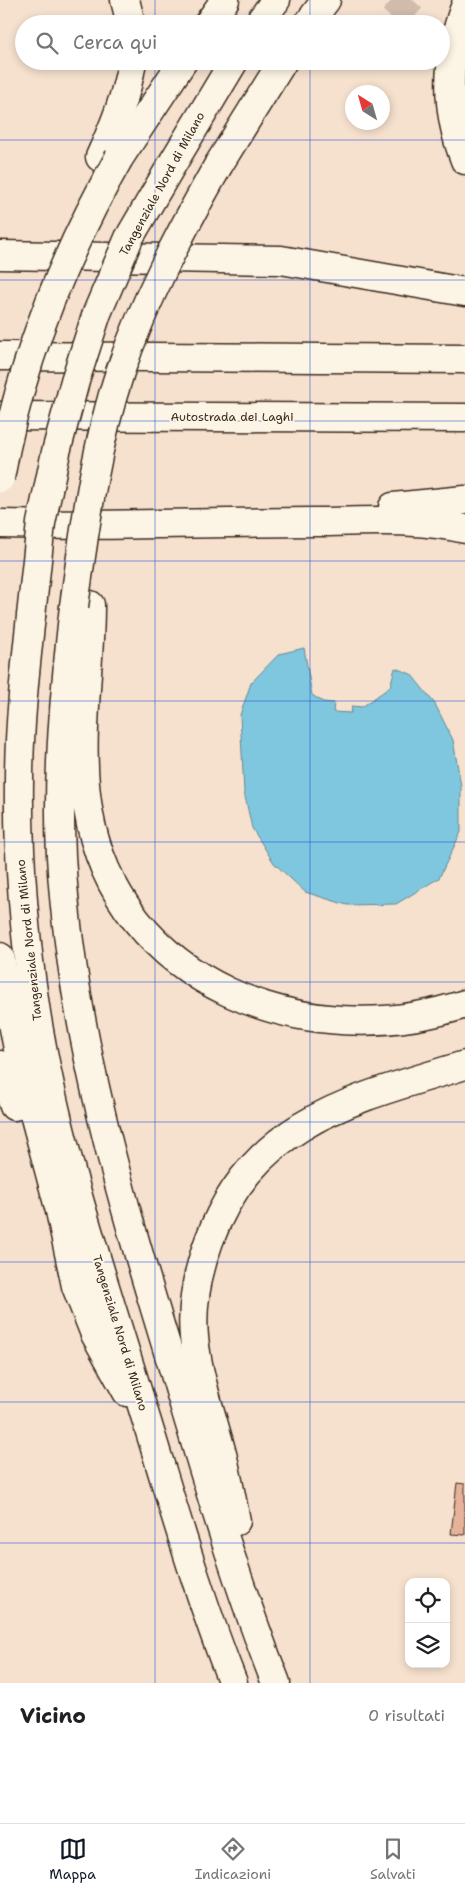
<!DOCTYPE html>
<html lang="it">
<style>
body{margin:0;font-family:"Shantell Sans",sans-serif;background:#f2f2f2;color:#202124}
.controls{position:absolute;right:15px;bottom:15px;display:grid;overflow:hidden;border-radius:10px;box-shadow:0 2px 8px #0003}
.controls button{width:45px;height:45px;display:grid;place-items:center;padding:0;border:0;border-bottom:1px solid #e0e0e0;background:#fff;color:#202124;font:25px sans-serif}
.compass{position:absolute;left:345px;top:85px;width:45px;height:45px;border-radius:50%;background:#fff;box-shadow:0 2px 8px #0003;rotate:323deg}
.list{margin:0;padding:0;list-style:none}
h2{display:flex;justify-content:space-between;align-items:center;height:65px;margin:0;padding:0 20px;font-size:21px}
h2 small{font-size:16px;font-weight:400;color:#757577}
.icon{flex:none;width:28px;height:28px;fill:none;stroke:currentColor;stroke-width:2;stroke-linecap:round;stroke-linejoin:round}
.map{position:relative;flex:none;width:465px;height:1683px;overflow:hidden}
.search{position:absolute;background:#fff;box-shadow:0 2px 8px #0003;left:15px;right:15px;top:15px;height:55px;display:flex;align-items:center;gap:12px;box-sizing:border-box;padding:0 18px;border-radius:28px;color:#757577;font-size:19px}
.sheet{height:140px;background:#fff}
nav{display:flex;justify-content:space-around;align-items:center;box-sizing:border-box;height:70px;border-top:1px solid #e0e0e0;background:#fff;font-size:14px;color:#757577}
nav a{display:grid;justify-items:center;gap:2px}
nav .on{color:#111827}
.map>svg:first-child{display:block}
</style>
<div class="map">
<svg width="465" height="1683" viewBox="0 0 465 1683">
<rect width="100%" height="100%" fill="#f6e1ce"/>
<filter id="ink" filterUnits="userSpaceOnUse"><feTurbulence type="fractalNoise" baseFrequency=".02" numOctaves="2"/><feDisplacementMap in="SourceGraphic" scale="10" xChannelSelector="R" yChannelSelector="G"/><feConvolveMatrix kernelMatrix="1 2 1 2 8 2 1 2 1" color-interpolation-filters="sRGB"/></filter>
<g filter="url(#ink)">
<path fill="#7fc7df" stroke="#648892" d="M304 648 312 695 323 702 334 703 333 712 351 713 352 706 362 707 390 687 395 668 411 674 435 704 453 740 461 786V832L439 878 396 904 347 905 305 892 274 863 252 828 244 792 240 715 251 683 279 654Z"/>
<path fill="#e7b29a" stroke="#3b2a1e" d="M457 1483 465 1484V1535L451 1534Z"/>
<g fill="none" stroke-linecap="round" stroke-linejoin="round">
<path stroke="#d1bcab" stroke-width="28" stroke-dasharray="28 14" stroke-linecap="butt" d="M392 0 419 24"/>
<g stroke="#3b2a1e" stroke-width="31">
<g id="highway">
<path d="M125 0 131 24"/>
<path d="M465 7C446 58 445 110 465 160"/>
<path d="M208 24 225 0"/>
<path d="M258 24 276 0"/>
<path d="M308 24 326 0"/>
<path d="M100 157C114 126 127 95 132 61"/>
<path d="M119 158 183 61"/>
<path d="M174 161 234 61"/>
<path d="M219 164 283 61"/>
<path d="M0 255 281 260 465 292"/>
<path d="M0 356 465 359"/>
<path d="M0 416 465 418"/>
<path d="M393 507 465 500"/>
<path d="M0 524C105 527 209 522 314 522 364 522 416 517 465 529"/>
<path d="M90 605C90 672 77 742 88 809 116 985 309 1056 465 1004"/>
<path d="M74 606C65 689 57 772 61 856 71 1033 122 1202 174 1371 205 1475 236 1582 276 1683"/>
<path d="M31 616C25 671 19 726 19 781 18 856 24 932 35 1006 55 1137 98 1263 137 1390 168 1488 195 1587 233 1683"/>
<path d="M0 957 22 1069 60 1211 76 1286 95 1334 127 1392"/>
<path d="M0 1065 14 1106"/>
<path d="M236 1521C232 1501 228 1479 223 1458 213 1418 198 1379 194 1337 191 1305 198 1271 209 1241 253 1120 355 1099 465 1065"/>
</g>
</g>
<use href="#highway" stroke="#fcf5e5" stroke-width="28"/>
<g stroke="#3b2a1e" stroke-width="31" stroke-linecap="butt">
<g id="highway-bridge">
<path d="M0 478C20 364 62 258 119 158"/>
<path d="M74 606C85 527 95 448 120 372 145 299 181 231 219 164"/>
<path d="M31 616 41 523 56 452 75 381 97 313 129 238 174 161"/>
</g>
</g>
<use href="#highway-bridge" stroke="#fcf5e5" stroke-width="28"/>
</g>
</g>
<path fill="none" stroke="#1d4ed8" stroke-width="1" stroke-opacity="0.55" d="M155 0V24M310 0V24M155 61V1683M310 61V1683M0 140H465M0 280H465M0 421H465M0 561H465M0 701H465M0 842H465M0 982H465M0 1122H465M0 1262H465M0 1402H465M0 1543H465"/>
<g text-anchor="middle" stroke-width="4" stroke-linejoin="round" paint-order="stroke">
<g font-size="12" fill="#3b2a1e" stroke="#fcf5e5">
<text transform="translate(162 184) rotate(-61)" y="4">Tangenziale Nord di Milano</text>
<text x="232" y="421">Autostrada dei Laghi</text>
<text transform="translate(29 940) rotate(-96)" y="4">Tangenziale Nord di Milano</text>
<text transform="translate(120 1333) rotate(73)" y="4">Tangenziale Nord di Milano</text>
</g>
</g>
</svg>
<div class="controls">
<button><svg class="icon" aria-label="locate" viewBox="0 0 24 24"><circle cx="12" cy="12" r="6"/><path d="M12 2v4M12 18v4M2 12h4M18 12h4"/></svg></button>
<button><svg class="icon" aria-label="layers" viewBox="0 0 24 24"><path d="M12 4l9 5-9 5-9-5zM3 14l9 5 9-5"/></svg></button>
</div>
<svg class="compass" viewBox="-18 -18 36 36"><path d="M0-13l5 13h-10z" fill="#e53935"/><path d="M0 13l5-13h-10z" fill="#757577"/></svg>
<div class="search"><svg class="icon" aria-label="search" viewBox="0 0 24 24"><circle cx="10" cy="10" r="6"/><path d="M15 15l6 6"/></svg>Cerca qui</div>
</div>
<section class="sheet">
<h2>Vicino<small>0 risultati</small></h2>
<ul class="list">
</ul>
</section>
<nav>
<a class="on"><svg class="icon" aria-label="map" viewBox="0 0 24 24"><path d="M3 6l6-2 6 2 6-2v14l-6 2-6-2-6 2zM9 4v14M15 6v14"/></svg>Mappa</a>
<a><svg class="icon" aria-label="directions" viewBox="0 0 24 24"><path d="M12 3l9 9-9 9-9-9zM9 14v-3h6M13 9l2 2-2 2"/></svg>Indicazioni</a>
<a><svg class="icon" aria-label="saved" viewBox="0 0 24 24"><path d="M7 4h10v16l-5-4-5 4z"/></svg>Salvati</a>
</nav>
